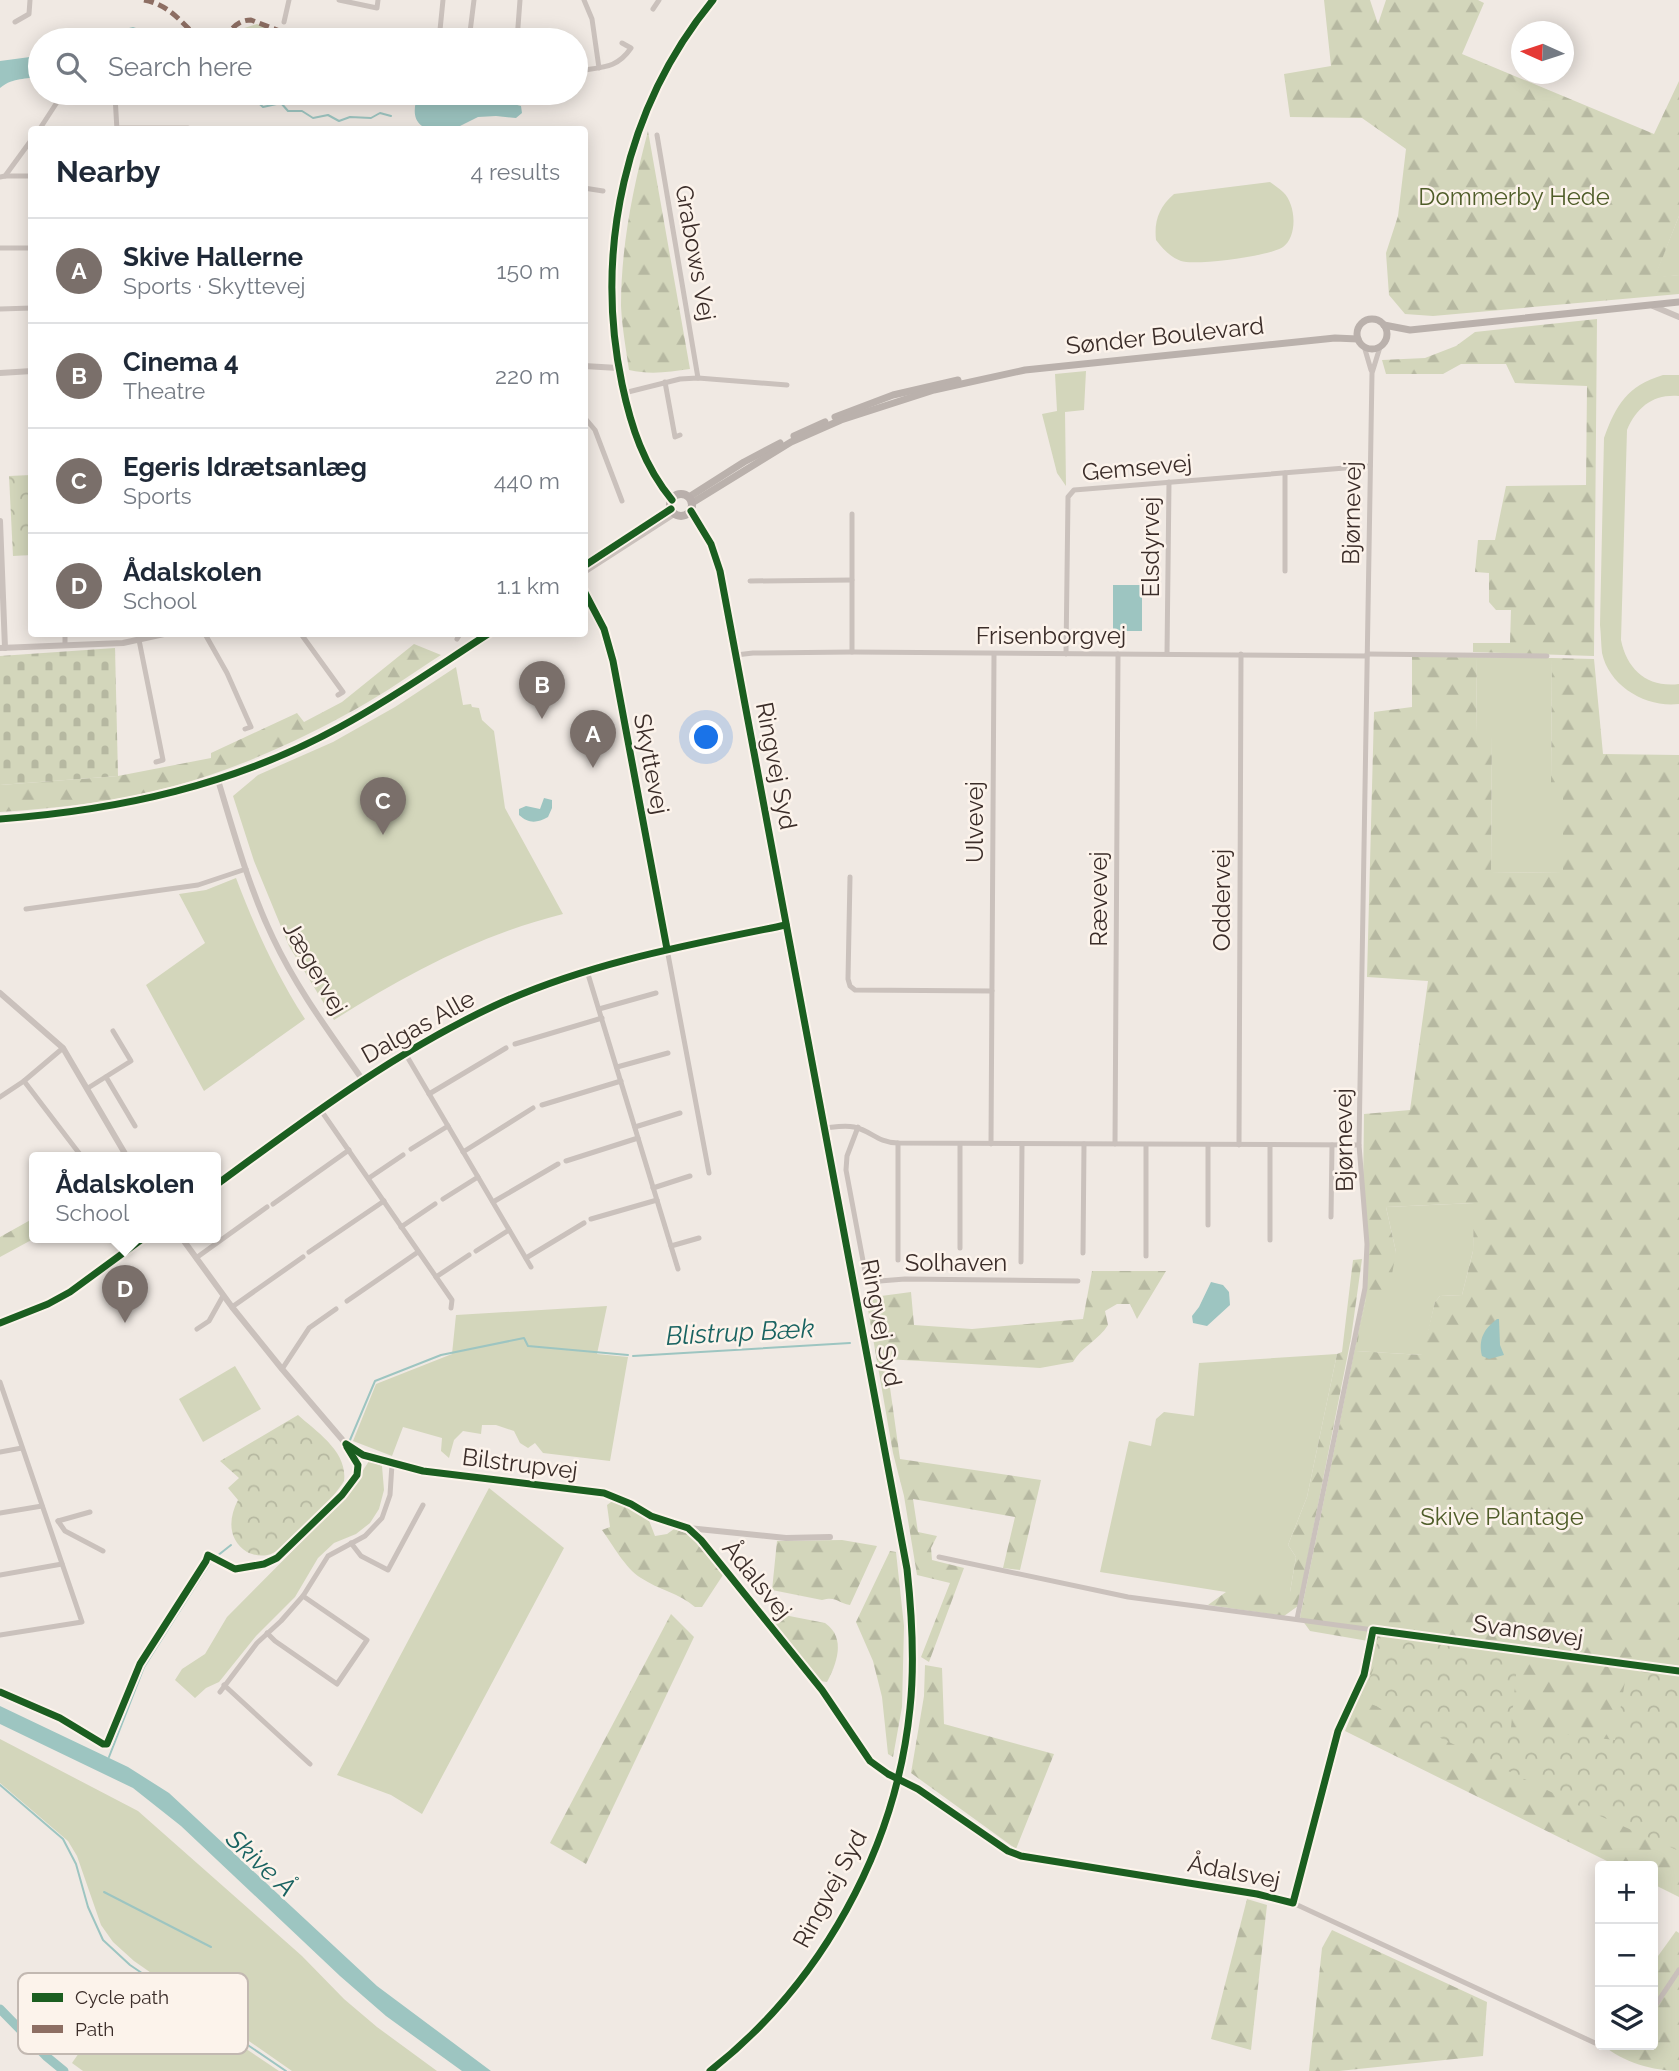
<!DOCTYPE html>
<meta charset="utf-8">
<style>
body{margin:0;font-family:Raleway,sans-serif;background:#f2f2f3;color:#1f2937}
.controls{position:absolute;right:21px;bottom:21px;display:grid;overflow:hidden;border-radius:7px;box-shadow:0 4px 18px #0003}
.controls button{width:63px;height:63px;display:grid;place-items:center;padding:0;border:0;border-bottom:2px solid #e0e1e3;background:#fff;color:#1f2937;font:35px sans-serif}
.compass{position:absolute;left:1511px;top:21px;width:63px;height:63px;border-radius:50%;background:#fff;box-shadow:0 4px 18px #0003;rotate:273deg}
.you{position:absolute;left:707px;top:738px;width:24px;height:24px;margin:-18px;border:5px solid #fff;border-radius:50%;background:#1a73e8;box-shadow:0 0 0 10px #1a73e833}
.badge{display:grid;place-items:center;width:46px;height:46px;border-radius:50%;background:#7a6f6a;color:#fff;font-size:23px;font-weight:700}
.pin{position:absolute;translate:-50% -58px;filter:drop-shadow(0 2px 4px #0008)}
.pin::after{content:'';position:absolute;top:37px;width:24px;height:21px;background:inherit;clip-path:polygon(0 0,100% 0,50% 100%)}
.popup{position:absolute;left:29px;top:1152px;width:192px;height:91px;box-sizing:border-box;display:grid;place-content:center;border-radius:7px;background:#fff;filter:drop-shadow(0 2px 5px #0005);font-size:23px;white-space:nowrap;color:#747a83}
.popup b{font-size:26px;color:#1f2937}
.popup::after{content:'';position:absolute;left:50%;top:100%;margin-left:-14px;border:14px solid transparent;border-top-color:#fff}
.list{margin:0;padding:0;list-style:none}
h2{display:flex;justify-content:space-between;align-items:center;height:91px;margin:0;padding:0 28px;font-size:30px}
h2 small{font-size:23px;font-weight:400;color:#747a83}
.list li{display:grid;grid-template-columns:46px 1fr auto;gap:21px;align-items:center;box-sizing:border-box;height:105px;padding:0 28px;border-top:2px solid #e0e1e3}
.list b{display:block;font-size:26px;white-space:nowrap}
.list p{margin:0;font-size:23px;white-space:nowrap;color:#747a83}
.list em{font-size:23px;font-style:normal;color:#747a83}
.icon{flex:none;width:38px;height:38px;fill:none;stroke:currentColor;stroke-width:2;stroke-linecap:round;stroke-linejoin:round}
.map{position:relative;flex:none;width:1679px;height:2071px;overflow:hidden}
.search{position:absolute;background:#fff;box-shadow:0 4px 18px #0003;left:28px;top:28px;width:560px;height:77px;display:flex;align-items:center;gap:18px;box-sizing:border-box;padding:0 24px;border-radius:38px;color:#747a83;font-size:26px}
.panel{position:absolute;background:#fff;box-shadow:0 4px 18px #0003;left:28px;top:126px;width:560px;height:511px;border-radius:7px}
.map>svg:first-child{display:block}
</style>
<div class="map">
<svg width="1679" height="2071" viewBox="0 0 1679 2071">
<defs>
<pattern id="forest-firs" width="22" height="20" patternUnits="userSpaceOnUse" patternTransform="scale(1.75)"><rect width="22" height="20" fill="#d3d6bb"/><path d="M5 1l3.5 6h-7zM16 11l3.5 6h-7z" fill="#b6b8a1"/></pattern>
<pattern id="cemetery-stones" width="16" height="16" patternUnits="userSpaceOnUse" patternTransform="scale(1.75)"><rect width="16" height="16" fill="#d3d6bb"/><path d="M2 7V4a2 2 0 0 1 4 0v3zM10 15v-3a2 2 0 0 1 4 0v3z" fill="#b6b8a1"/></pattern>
<pattern id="park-crowns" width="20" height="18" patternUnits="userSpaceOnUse" patternTransform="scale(1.75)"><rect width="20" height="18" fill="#d3d6bb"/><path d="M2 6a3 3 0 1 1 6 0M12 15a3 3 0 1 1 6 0" fill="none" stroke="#b6b8a1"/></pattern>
<pattern id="garden-dots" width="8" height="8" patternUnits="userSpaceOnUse" patternTransform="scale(1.75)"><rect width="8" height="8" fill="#d3d6bb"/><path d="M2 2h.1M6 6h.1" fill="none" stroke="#b6b8a1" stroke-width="1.8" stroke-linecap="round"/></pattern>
</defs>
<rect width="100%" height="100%" fill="#f0e9e3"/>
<g fill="#d3d6bb">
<path d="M1270 182C1274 185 1279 188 1283 192 1296 204 1298 236 1283 247 1271 256 1194 266 1181 261 1170 257 1163 249 1156 240 1154 221 1159 207 1174 194Z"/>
<path d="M1679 216V275L1654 278Z"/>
<path d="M1086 371 1084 410 1065 412 1066 486 1057 473 1042 414 1057 411 1055 374Z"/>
<path d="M1663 375H1679V396C1653 394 1637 407 1627 430L1621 640C1627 670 1648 688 1679 684V704C1646 708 1609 686 1602 653 1601 644 1601 634 1600 625L1604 438C1616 405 1627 386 1663 375Z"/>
<path d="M1477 657 1552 658 1551 783H1563V873L1491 872 1492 736 1476 735Z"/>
<path d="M456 667 463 705 471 704 472 707 479 708 482 720 494 731 505 808 563 914C482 934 405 975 334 1020L289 946 254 861 233 796 258 775 333 742 395 707Z"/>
<path d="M236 878C255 928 276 974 305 1019L204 1091 146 985 205 943 179 894 206 890Z"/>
<path d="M1475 1203 1473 1251 1462 1295 1440 1296 1435 1302 1423 1355 1355 1351 1366 1298 1396 1252 1386 1207Z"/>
<path d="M607 1306 597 1354 628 1357 610 1461 543 1453 535 1443 528 1448 520 1443 514 1431 496 1425H482L481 1434 463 1431 454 1440 449 1458 441 1451 442 1438 403 1427 392 1456 353 1441 376 1384 452 1354 456 1315Z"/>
<path d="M1337 1354 1307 1497 1288 1545 1296 1557 1290 1592H1226L1100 1572 1129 1441 1151 1446 1156 1419 1164 1412 1194 1416 1199 1363Z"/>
<path d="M235 1366 261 1409 203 1442 179 1399Z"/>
<path d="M369 1461 382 1466 384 1490 379 1509 370 1523 356 1534 334 1543 318 1558 295 1597 256 1636 219 1682 206 1688 195 1698 175 1680 182 1669 205 1654 227 1617 346 1497Z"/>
<path d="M489 1488 564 1548 422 1814 391 1795 337 1775Z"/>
<path d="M0 1739 138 1811 302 1956 344 1999 377 2027 437 2071H292L134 1961 113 1942 101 1925 77 1856 68 1841 0 1783Z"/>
<path d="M134 1974 279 2071H83L72 2063Z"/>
</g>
<g fill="url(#forest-firs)" fill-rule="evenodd">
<path d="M1324 0H1370L1378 24 1386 0H1478L1484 3 1462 54 1654 134 1679 81V216L1655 277 1679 275V294L1433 316 1405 314 1389 295 1386 253 1398 216 1406 149 1362 118 1290 117 1284 74 1331 66Z"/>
<path d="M648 131 690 369C669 372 651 375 629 370 626 349 622 327 621 306 621 246 633 188 648 131Z"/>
<path d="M1597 319 1594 656 1473 652V643H1510L1511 610H1496L1489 602V573L1475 572 1478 540H1495L1506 486 1586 485 1587 386 1515 383 1506 364H1461L1443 374H1386L1382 360 1425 358 1456 346 1475 332Z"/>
<path d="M414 644 441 655C413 673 385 693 356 709 298 741 237 769 174 786 118 802 58 808 0 812V785L118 776 211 758V753L297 713 304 722 342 702Z"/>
<path d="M1412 656 1477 657 1476 735H1492L1491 872 1563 873V784L1551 783 1552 658 1594 659 1603 754 1679 755V1897L1653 1884V1866H1617L1345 1731 1370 1669 1374 1642 1310 1631 1300 1617 1364 1304 1368 1258 1363 1192 1364 1114 1410 1110 1428 981 1367 977 1374 712 1412 707ZM1474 1203 1473 1251 1462 1295 1440 1296 1435 1302 1422 1355 1356 1351 1366 1298 1389 1291 1396 1252 1386 1207Z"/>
<path d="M34 1218V1237H37L0 1257V1237Z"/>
<path d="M1362 1259 1351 1338 1298 1606 1284 1616 1208 1605 1226 1592H1290L1296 1557 1288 1545 1307 1497 1337 1354 1342 1352 1353 1260Z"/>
<path d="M1092 1271H1166L1137 1319 1130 1304H1117L1105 1311 1108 1325C1099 1340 1082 1346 1073 1362L1040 1368 886 1359 900 1459 1041 1480 1020 1570 1003 1568 1015 1517 913 1499 918 1532 937 1536 931 1548 932 1560 964 1568 929 1662 921 1657 950 1583 917 1575 904 1496 893 1453 866 1298 911 1292 914 1325 972 1329 1083 1319Z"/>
<path d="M615 1499 648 1518 655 1536 667 1534 674 1529 689 1534 723 1575 702 1607H695C679 1593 659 1590 641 1578 625 1568 613 1545 602 1530L610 1527 607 1505Z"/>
<path d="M842 1540 877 1546 850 1605C837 1603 837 1596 822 1600L772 1590 777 1541Z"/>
<path d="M890 1551 896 1552 904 1626 902 1707 893 1757 888 1754 882 1697 873 1661 856 1622Z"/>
<path d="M774 1613 825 1623C847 1638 836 1665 827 1682L820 1681 772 1621V1614Z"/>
<path d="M671 1614 694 1637 586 1864 550 1843Z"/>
<path d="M925 1665 942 1668 944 1724 1054 1754 1016 1849 911 1773 924 1696Z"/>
<path d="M1247 1899 1267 1905 1251 2050 1211 2039Z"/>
<path d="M1332 1930 1487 2002 1483 2056 1339 2071H1309L1322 1948Z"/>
<path d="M1676 1931 1679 1933V2071C1654 2071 1622 2062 1603 2045H1653V1963Z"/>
</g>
<path fill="url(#cemetery-stones)" d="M115 648 118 776 0 785V656Z"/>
<g fill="url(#park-crowns)">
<path d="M31 475V555L13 556 9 476Z"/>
<path d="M298 1415C317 1432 348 1452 344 1481 333 1499 291 1545 273 1553 265 1557 255 1556 247 1552 228 1540 228 1519 238 1500L228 1488 239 1478 220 1461Z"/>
<path d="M1378 1638 1518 1654 1511 1728 1615 1740 1627 1670 1679 1677V1851L1600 1816 1361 1699 1373 1670Z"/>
</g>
<path fill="url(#garden-dots)" d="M257 24 269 29 277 40H234L241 29Z"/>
<g fill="#9dc5c1">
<path d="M133 27 139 29 147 38 170 34 174 40H124L129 28Z"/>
<path d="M30 57 40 59V75C25 81 15 76 0 88V61Z"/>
<path d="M422 93 447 99 485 96 521 106 522 113 516 118 496 116 478 117 454 129 422 126C412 119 414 106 418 95Z"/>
<rect x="1113" y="585" width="29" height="46"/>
<path d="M544 798 552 800V808L548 817C537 823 529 824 519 815V809L526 806 540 809Z"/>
<path d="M1211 1282 1223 1285 1229 1292 1230 1305 1207 1326 1193 1323 1192 1316 1199 1307Z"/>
<path d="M1497 1319H1499L1500 1345 1504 1355 1489 1359 1482 1356C1478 1339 1484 1329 1497 1319Z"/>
<path d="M0 1706 128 1767 169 1793 377 1986 491 2071H462L386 2016 340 1976 181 1826 133 1788 0 1724Z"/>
</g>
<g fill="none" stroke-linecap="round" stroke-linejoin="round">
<g stroke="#9dc5c1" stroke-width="2">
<path d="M226 93 238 99H254L263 107 281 103 288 111H302L313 118 328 115 339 121 350 117 371 118 380 113 391 116"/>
<path d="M633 1356 850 1343"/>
<path d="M350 1440 375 1381 441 1355 524 1338 528 1346 628 1355"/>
<path d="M109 1757 144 1667 212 1560 231 1545"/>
<path d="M0 1785 63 1839 76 1864 88 1907 103 1940 130 1965 286 2071"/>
<path d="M104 1892 211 1947"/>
</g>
<path stroke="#9dc5c1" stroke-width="9" d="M0 2009 47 2057 64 2071"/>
<g stroke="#cac1bc" stroke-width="5">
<path d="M339 0 377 8 378 0"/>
<path d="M584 0 592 19 599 68"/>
<path d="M653 9 659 0"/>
<path d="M15 22 29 14 30 0"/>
<path d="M284 22 289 0"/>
<path d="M439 40 443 0"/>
<path d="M469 40 474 0"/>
<path d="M517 40 520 0"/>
<path d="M583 62 584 70C605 67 618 67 631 48L622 43"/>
<path d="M115 96 117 130"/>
<path d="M116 128H188"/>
<path d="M39 130 63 93"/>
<path d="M657 135 698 378"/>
<path d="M5 176H32"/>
<path d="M0 177 5 176 32 139"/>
<path d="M584 188 603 191"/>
<path d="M0 248H32"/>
<path d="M0 309 32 308"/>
<path d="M1364 346 1371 370"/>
<path d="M665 382 675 437 680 435"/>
<path d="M624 393 680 379 698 378 787 385"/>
<path d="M584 417 595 430 622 501"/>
<path d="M852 514V652"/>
<path d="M1285 571V473"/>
<path d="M750 581 852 580"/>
<path d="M65 634V645"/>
<path d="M205 634 227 673 251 727 245 729"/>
<path d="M301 634 343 692 338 695"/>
<path d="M457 639 460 634"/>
<path d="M139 640 163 760 156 762"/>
<path d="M1066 654 1068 497 1074 490 1370 466"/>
<path d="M1167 654 1169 482"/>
<path d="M1367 654 1547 656"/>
<path d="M736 655 753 653 852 652 1367 656"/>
<path d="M850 877 848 979 850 986 855 990 992 991"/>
<path d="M26 909 198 885 246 869"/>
<path d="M667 949 709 1173"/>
<path d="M587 971 678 1269"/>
<path d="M599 1009 656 993"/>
<path d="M515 1044 602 1018"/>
<path d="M405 1053 531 1267"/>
<path d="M617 1067 668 1053"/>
<path d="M106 1077 135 1126"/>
<path d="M24 1081 82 1157"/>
<path d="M88 1088 131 1061 113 1031"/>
<path d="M429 1094 506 1048"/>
<path d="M0 1097 24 1081 63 1048"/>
<path d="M542 1105 621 1081"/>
<path d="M320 1109 452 1300 451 1308"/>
<path d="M635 1127 680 1113"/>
<path d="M858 1127 847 1156 846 1170 867 1282 905 1279 1078 1281"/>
<path d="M825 1128C835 1127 844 1125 854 1127 872 1131 876 1142 898 1143L1359 1145"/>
<path d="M960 1144V1248"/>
<path d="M991 1144 994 654"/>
<path d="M1115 1144 1118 654"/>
<path d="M1146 1145V1256"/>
<path d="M1239 1145 1241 654"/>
<path d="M411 1149 448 1126"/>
<path d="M463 1152 533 1108"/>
<path d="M566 1161 638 1138"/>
<path d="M369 1178 403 1155"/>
<path d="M653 1188 690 1176"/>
<path d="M443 1199 478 1177"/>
<path d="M493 1202 558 1164"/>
<path d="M273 1204 349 1150"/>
<path d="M1331 1217 1332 1145"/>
<path d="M591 1219 657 1200"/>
<path d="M1208 1225V1145"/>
<path d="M401 1227 435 1204"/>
<path d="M1270 1240V1145"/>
<path d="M671 1246 699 1238"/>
<path d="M476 1251 509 1230"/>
<path d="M309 1252 384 1201"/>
<path d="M1083 1253 1084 1144"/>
<path d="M196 1258 267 1207"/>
<path d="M526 1258 584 1223"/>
<path d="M898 1260V1143"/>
<path d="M1021 1262 1022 1144"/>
<path d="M436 1277 469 1255"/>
<path d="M347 1301 418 1252"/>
<path d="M232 1307 303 1257"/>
<path d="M197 1329 209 1321 223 1296"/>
<path d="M282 1369 309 1328 336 1309"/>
<path d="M0 1382 82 1622 0 1635"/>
<path d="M0 1452 22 1448"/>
<path d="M0 1513 42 1506"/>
<path d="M58 1521 65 1531 103 1551"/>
<path d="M58 1521 90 1512"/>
<path d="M688 1528 701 1540 822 1690"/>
<path d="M351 1543 361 1556 388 1570 423 1505"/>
<path d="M939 1557 1128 1597 1679 1671"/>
<path d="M0 1575 62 1564"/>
<path d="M1297 1619 1365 1288 1367 1244 1359 1145 1372 373 1380 347"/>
<path d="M267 1633 275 1641 337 1684 367 1640 303 1596"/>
<path d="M224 1685 310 1764"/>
<path d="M220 1692 257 1643 281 1621 303 1596 328 1556 365 1536 382 1518 390 1495 392 1464"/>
<path d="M975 1829 1008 1851 1021 1856 1257 1894 1293 1903 1595 2043H1600"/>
<path d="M1293 1903 1338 1731 1364 1675 1373 1630"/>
<path d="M1653 2009 1679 1970"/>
</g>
<g stroke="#cac1bc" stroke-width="6">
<path d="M1653 306 1679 317"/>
<path d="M584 366 618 368"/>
<path d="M0 373 32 371"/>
<path d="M0 521 5 648"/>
<path d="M584 566 671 509"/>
<path d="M584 572 674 514"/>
<path d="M584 591 604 629 613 661 667 949"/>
<path d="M0 648 123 643 164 634"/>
<path d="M218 780C234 833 249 888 273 938 297 989 330 1033 362 1079"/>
<path d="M0 819C120 810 234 785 340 727 392 699 440 665 488 634"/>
<path d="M0 993 63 1048 127 1157"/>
<path d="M216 1185C306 1119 393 1053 494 1006 587 963 687 945 786 925"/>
<path d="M181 1237 232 1307 282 1369 346 1444 355 1451 385 1462 423 1471 604 1493 631 1504 651 1516 688 1528 786 1538 830 1537"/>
<path d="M0 1323 48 1304 70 1292 145 1237"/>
</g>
<g stroke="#bab1ac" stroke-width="7">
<circle cx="1372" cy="334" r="15"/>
<path d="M1384 325 1410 330 1679 302"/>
<path d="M835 417 893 395 958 380"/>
<path d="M794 436 825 422"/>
<path d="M689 497 744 462 780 443"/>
<path d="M692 503 791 442 841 420 934 390 1025 370 1335 338 1358 339"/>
</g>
<g stroke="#b9afab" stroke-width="8">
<circle cx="681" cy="505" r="11"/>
<path d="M672 500C644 466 631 427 622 384 594 250 625 107 713 0"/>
<path d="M691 511 711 544 720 571 907 1569C912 1615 915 1661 910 1708 896 1849 821 1984 710 2071"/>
</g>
<g stroke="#8d6e63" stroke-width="5" stroke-dasharray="10 5" stroke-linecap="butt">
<path d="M144 0C170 5 182 23 200 40"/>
<path d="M223 40C231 30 237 20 251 20L303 40"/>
</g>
<g stroke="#fcf3eb" stroke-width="11">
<g id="cycleway">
<path d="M672 500C644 466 631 427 622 384 594 250 625 107 713 0"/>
<path d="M691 511 711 544 720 571 907 1569C912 1615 915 1661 910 1708 896 1849 821 1984 710 2071"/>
<path d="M584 566 671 509"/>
<path d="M584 591 604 629 613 661 667 949"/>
<path d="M0 819C120 810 234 785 340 727 392 699 440 665 488 634"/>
<path d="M216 1185C306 1119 393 1053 494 1006 587 963 687 945 786 925"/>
<path d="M0 1323 48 1304 70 1292 145 1237"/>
<path d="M346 1444 363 1455 423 1471 604 1493 631 1504 651 1516 688 1528 701 1540 822 1690 870 1761 888 1774 918 1789 1008 1851 1021 1856 1257 1894 1293 1903 1338 1731 1364 1675 1373 1630 1679 1671"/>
<path d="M0 1692 60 1718 103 1744H107L140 1664 206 1561 208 1555 235 1569 264 1564 277 1558 342 1495 357 1475 358 1465 347 1447"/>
</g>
</g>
<use href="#cycleway" stroke="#1b5e20" stroke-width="7"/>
</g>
<g text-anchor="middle" stroke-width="5" stroke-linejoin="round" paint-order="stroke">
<g font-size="24" fill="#4f5d29" stroke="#fcf3eb">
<text x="1514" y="205">Dommerby Hede</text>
<text x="1502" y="1525">Skive Plantage</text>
</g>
<g font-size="24" fill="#3b2d29" stroke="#fcf3eb">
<text transform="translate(695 253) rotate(80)" y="8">Grabows Vej</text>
<text transform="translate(1165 336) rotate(-6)" y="8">Sønder Boulevard</text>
<text transform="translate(1137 468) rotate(-5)" y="8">Gemsevej</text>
<text transform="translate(1352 513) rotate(-89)" y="8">Bjørnevej</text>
<text transform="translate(1151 547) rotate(-90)" y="8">Elsdyrvej</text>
<text x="1051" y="644">Frisenborgvej</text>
<text transform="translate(651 764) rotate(79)" y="8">Skyttevej</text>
<text transform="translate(776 766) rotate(79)" y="8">Ringvej Syd</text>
<text transform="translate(975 822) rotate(-90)" y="8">Ulvevej</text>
<text transform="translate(1099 899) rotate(-90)" y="8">Rævevej</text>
<text transform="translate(1222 900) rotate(-90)" y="8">Oddervej</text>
<text transform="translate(315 968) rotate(60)" y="8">Jægervej</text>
<text transform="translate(418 1027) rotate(-29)" y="8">Dalgas Alle</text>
<text transform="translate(1344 1140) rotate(-91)" y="8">Bjørnevej</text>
<text x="956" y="1271">Solhaven</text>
<text transform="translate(881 1323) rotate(79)" y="8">Ringvej Syd</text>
<text transform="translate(520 1464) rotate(7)" y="8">Bilstrupvej</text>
<text transform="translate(757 1580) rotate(51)" y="8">Ådalsvej</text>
<text transform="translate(1528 1631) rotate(8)" y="8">Svansøvej</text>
<text transform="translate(1234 1872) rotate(11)" y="8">Ådalsvej</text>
<text transform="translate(830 1889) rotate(-62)" y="8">Ringvej Syd</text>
</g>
<g font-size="26" font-style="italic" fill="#196361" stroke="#fcf3eb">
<text transform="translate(740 1332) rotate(-3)" y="9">Blistrup Bæk</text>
<text transform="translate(261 1863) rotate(43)" y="9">Skive Å</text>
</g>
</g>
<rect x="18" y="1973" width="230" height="81" rx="10" fill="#fcf3eb" stroke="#c2b8b1" stroke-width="2"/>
<rect x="32" y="1993" width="31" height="9" fill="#1b5e20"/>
<rect x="32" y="2025" width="31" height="8" fill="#8d6e63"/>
<g font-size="19" fill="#3b2d29">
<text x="75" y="2004">Cycle path</text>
<text x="75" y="2036">Path</text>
</g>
</svg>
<div class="controls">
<button>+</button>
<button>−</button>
<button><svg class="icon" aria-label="layers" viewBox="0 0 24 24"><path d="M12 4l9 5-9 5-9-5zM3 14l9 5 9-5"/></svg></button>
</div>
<svg class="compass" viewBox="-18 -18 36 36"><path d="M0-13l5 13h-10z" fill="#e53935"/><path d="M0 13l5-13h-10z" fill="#747a83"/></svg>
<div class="you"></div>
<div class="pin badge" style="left:593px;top:768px">A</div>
<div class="pin badge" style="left:542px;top:719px">B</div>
<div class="pin badge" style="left:383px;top:835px">C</div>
<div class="pin badge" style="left:125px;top:1323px">D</div>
<div class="popup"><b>Ådalskolen</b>School</div>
<div class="search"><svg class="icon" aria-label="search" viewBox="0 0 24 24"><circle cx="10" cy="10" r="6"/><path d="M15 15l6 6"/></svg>Search here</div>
<section class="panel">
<h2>Nearby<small>4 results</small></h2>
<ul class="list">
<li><span class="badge">A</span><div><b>Skive Hallerne</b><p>Sports · Skyttevej</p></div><em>150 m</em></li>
<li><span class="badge">B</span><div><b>Cinema 4</b><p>Theatre</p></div><em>220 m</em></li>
<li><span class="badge">C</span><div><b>Egeris Idrætsanlæg</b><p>Sports</p></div><em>440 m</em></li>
<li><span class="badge">D</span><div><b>Ådalskolen</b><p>School</p></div><em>1.1 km</em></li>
</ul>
</section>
</div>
